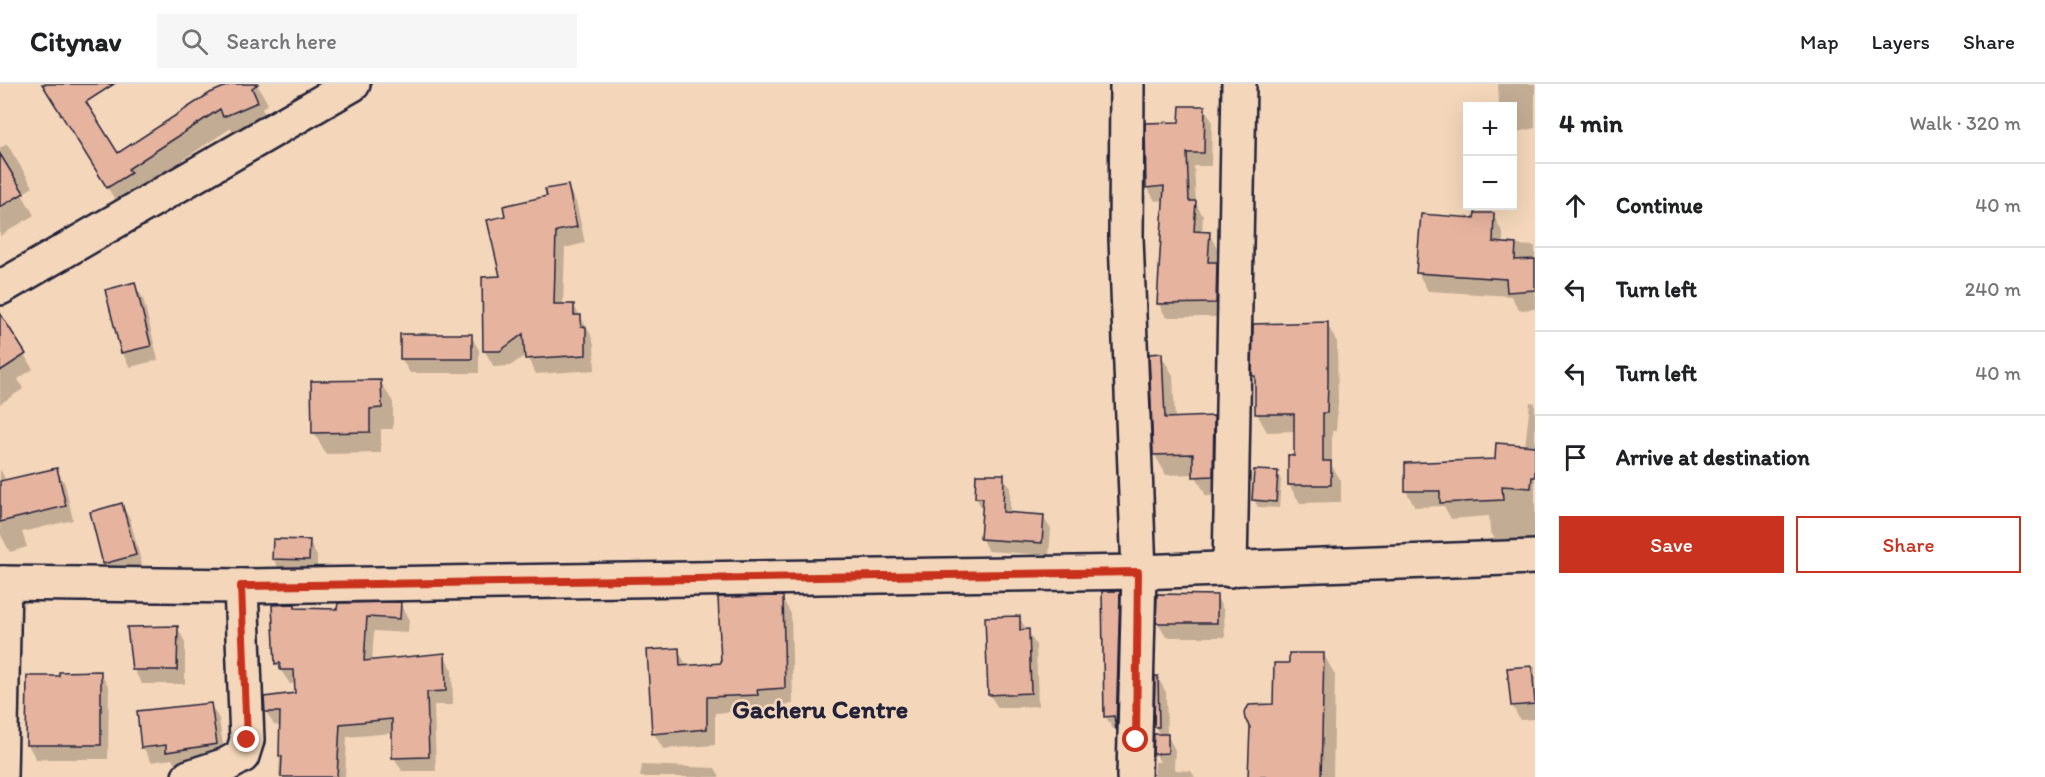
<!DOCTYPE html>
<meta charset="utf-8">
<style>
body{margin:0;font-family:Itim,sans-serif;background:#f6f6f6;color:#202124}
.controls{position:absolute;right:18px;top:18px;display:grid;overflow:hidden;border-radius:0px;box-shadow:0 6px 24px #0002}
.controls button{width:54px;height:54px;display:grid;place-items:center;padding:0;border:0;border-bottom:2px solid #e0e0e0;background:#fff;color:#202124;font:30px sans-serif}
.stop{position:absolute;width:18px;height:18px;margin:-14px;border:4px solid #c8321e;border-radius:50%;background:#fff}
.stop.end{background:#c8321e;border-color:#fff;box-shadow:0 2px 6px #0008}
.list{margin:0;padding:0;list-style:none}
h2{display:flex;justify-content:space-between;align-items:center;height:78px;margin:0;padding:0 24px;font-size:26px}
h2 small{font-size:20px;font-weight:400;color:#757577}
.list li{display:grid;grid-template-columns:39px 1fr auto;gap:18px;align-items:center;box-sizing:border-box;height:84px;padding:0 24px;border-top:2px solid #e0e0e0}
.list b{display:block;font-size:22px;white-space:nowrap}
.list em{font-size:20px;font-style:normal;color:#757577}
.actions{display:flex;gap:12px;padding:18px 24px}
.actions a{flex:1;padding:14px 0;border:2px solid #c8321e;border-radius:0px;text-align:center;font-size:21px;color:#c8321e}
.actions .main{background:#c8321e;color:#fff}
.icon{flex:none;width:33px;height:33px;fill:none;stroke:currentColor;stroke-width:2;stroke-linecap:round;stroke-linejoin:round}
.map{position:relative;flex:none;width:1535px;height:693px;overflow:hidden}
header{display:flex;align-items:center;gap:36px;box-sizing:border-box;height:84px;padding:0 30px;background:#fff;border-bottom:2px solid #e0e0e0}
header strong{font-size:28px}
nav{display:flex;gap:33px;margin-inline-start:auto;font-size:21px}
.search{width:420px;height:54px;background:#f6f6f6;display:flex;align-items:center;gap:15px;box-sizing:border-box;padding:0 21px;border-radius:0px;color:#757577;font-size:22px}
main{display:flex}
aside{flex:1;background:#fff}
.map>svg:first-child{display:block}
</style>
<header>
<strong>Citynav</strong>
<div class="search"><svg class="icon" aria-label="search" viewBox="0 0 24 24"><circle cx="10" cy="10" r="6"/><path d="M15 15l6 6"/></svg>Search here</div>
<nav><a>Map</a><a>Layers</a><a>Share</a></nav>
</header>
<main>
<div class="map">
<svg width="1535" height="693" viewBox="0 0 1535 693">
<rect width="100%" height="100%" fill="#f4d7ba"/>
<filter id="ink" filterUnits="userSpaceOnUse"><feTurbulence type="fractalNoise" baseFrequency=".0167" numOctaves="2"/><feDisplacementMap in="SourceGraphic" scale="12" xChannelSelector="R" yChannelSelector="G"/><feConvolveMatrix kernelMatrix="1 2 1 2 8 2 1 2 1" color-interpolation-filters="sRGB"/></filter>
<g filter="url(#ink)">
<g fill="#0003">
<path d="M42 0H72L118 71 235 0H257L268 20 262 24 268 38 236 52 231 44 138 105 140 109 119 122Z"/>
<path d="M1498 0H1535V44L1512 49V22H1499Z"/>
<path d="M1204 23 1212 37 1211 82H1194L1196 120 1203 132 1202 149 1209 150 1217 164 1216 180 1224 193 1223 233H1166L1158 219 1165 116 1155 117 1147 103 1181 39Z"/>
<path d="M7 60 33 103 22 110 34 131 0 152V64Z"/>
<path d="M567 102 576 118 585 159 565 164 563 221 574 222 590 249 594 260 595 286 536 290 526 271 510 282 494 283 484 266 502 194 507 133Z"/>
<path d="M1493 131 1503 149V160L1535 162V225L1519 226 1511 212 1428 207 1418 189 1476 136Z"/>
<path d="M134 200 143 214 158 276 130 283 122 269 107 207Z"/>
<path d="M1327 240 1337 258 1338 319 1336 347H1332V382L1341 397V418L1300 419 1289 401 1295 373V347L1267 348 1257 330V297L1254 292 1255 241Z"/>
<path d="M8 244 33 285 18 295 23 305 0 320V248Z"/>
<path d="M471 252 479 266V289H410L401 274Z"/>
<path d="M1151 271H1161L1173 291 1175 335 1213 334 1225 354 1224 412H1206L1195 390 1166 391 1155 371Z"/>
<path d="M380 297 393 318V345H381V369L326 370 314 349Z"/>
<path d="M1530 318 1535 319V465L1500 463 1490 447 1489 432 1451 435 1444 422 1415 423 1406 407 1497 376 1525 363Z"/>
<path d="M0 385 6 397 57 386 65 400 73 436 22 448 27 463 10 468 0 449Z"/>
<path d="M1277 389 1281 396 1279 424 1258 423 1254 416Z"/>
<path d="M1003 392 1010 404V430L1043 433 1051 445 1049 471 988 467 981 454 983 426 976 414Z"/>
<path d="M121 421 130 435 143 485 113 494 105 479Z"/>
<path d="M309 458 317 472V490L282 489 273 475Z"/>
<path d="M1103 509H1119L1126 521 1123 654 1118 645H1113L1106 633Z"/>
<path d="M1216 512 1224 527 1225 553H1166L1158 539Z"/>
<path d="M782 514 791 530 793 620 766 621V626L715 629V661L663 665 654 649 678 566 687 582 722 581Z"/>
<path d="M400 520 409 534 408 549 374 547 372 577 444 571 452 585 453 621H434L436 687H402L394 673 393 649 347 653 345 693H279L281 642 274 641 266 627 297 610 296 600H290L276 579 294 521 297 525 339 527Z"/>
<path d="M1019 533 1036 561 1038 622 998 624 990 611Z"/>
<path d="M177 543 185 558V600H142L134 586Z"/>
<path d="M1324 571 1335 591 1333 693H1250L1291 581Z"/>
<path d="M1535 583V635L1520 636 1512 621 1509 586Z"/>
<path d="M100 589 109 603 108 675H36L28 661 61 593Z"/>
<path d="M1158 594 1166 608 1167 651 1175 666 1174 683 1176 686 1191 687 1195 693H1154L1155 678H1160L1155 669 1160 651 1155 643Z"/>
<path d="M210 620 219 635 225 674 176 682 172 675 151 678 143 663Z"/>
<path d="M642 681 715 684 720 693H640Z"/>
</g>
<g fill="#e6b39f" stroke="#22223b" stroke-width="1.5">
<path d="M42 0H114L86 18 118 69 210 9 231 0H258L252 4 258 18 223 33 220 25 128 85 131 89 107 104Z"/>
<path d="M1180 22H1205L1204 69H1187L1189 117H1196L1194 147 1210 148 1208 178H1217L1216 219 1157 220 1164 102 1146 104 1145 39 1179 38Z"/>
<path d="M0 70 24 109 0 123Z"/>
<path d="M568 101 577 143 556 147 554 220H574V231H581V242L586 243V271L525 275 523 250 500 267H483L482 193 500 192 487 136 505 132 503 122 547 112 545 105Z"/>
<path d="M1475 129H1494L1493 158 1516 160 1515 176 1535 175V206L1507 208 1506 195 1416 189 1421 130 1474 134Z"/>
<path d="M135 198 151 262 121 269 105 206Z"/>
<path d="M0 229 26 270 0 287Z"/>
<path d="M1328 238V299L1327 329H1323V377H1331V401H1288V371L1294 372V330H1255V292H1252L1253 240Z"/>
<rect x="400" y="250" width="72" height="25"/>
<path d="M1162 269 1165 334 1214 332 1213 392 1193 393V370L1153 371 1149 270Z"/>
<path d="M381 296 382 324 370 325V348L312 349 311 297Z"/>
<path d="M1496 359 1535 362V393H1532L1531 404 1502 402 1503 416 1440 419V407H1405V379L1495 375Z"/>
<path d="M57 384 66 422 0 438V397Z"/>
<path d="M1254 386 1278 387 1276 418 1252 416Z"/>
<path d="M976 390H1004L1003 428 1044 431 1042 459 980 455 983 414H975Z"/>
<path d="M122 419 136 471 103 480 90 428Z"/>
<path d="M273 455 310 456 309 476 272 475Z"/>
<path d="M1102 507H1120L1116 646 1114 632 1104 633Z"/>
<path d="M1157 510 1217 511V539H1156Z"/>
<path d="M783 512 785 604 757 606 758 611 707 613V645L652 650 647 566 679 564 680 582 721 579 718 513Z"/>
<path d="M401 518 400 535 367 533 364 577 445 569 446 607 427 608 429 673 392 674V635L340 640 337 693H281L282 672H279L280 628H265L264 613 295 609 294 586H280V579L275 580 272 521 295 520V524L337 525 338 519Z"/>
<path d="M1020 532V546L1029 545 1031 609 988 611 985 533Z"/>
<path d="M178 542 177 586H132L127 543Z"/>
<path d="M1289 569H1324L1321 693H1248L1250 643 1245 635 1244 629 1249 621 1273 620 1274 579H1289Z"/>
<path d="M1532 582 1535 620 1511 622 1507 584Z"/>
<path d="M101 587V661H26L27 592H59V588Z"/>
<path d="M1155 592H1158L1159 643H1154Z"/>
<path d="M211 619 217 660 166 668V661L141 664 137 627Z"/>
<path d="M1154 650H1168V669L1153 670Z"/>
</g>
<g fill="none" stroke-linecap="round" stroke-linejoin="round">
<g stroke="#22223b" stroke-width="38">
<g id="minor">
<path d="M1127 0 1126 154 1139 488 1134 693"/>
<path d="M0 204 353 0"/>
<path d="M1230 486 1239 0"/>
<path d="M0 499 241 502 1139 488 1535 473"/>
<path d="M0 693 4 499"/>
<path d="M189 693 226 681 242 672 247 656 241 502"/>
</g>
</g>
<use href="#minor" stroke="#f4d7ba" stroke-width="33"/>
</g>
</g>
<g fill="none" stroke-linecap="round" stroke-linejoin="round" filter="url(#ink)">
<path stroke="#c8321e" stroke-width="8" d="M247 656 241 502 1138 488 1136 656"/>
</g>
<g text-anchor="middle" stroke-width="5" stroke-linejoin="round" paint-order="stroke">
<g font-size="26" font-weight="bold" fill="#22223b" stroke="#f4d7ba">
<text x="820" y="634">Gacheru Centre</text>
</g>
</g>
</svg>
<div class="controls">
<button>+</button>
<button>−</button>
</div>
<div class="stop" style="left:1136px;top:656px"></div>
<div class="stop end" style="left:247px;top:656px"></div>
</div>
<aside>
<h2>4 min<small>Walk · 320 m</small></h2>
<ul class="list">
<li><svg class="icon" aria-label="ahead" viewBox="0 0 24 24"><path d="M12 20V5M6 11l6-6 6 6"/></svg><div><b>Continue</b></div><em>40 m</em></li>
<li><svg class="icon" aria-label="left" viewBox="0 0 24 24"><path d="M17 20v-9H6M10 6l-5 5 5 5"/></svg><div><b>Turn left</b></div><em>240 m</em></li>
<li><svg class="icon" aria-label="left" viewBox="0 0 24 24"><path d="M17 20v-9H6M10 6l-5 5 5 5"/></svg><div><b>Turn left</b></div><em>40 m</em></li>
<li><svg class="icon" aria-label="arrive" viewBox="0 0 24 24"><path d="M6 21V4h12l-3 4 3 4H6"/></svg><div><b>Arrive at destination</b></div></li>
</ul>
<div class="actions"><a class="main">Save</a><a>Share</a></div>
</aside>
</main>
